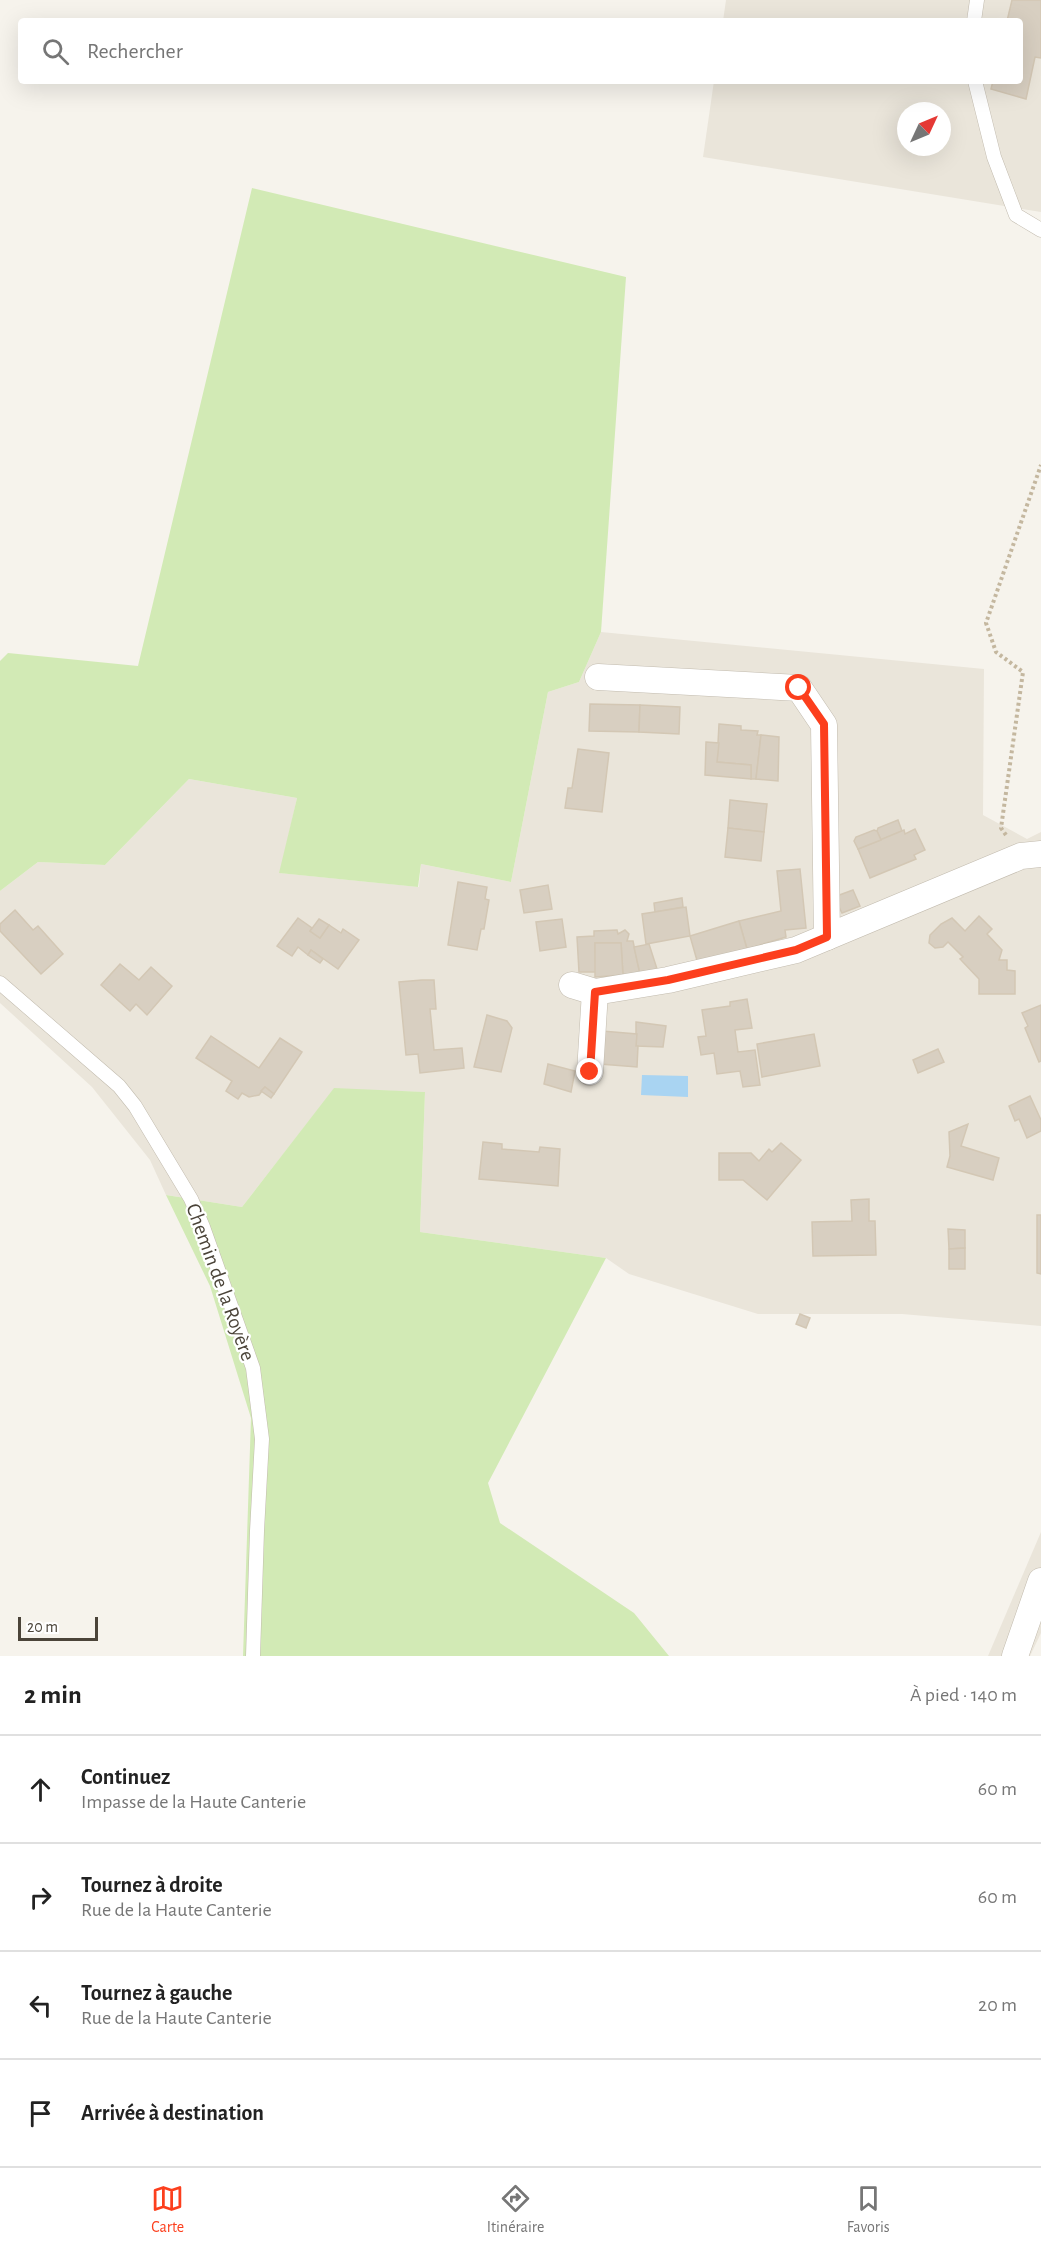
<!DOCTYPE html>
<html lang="fr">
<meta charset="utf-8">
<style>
body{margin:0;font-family:"Alegreya Sans",sans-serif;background:#f2f2f2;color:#222}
.compass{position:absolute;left:897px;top:102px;width:54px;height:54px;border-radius:50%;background:#fff;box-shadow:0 6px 24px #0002;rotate:46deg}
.scale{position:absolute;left:18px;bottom:15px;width:80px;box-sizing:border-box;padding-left:6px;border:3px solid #4b4439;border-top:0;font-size:16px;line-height:21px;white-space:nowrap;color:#4b4439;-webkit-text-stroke:4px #fff;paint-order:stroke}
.stop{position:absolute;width:18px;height:18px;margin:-14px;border:4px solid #fc3f1d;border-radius:50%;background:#fff}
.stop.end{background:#fc3f1d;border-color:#fff;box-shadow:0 2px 6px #0008}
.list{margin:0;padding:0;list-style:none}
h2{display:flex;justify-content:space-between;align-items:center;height:78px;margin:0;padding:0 24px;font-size:26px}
h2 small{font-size:20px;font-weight:400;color:#767676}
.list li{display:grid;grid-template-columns:39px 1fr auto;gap:18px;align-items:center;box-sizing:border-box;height:108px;padding:0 24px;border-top:2px solid #e0e0e0}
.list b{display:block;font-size:22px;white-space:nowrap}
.list p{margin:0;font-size:20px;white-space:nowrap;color:#767676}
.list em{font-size:20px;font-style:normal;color:#767676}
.icon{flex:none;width:33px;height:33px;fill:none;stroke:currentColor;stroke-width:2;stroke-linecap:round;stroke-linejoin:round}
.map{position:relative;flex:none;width:1041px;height:1656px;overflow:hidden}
.search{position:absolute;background:#fff;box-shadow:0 6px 24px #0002;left:18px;right:18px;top:18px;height:66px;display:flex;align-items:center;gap:15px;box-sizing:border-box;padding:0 21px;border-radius:6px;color:#767676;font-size:22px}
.sheet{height:510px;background:#fff}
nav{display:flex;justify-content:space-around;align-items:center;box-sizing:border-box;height:84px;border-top:2px solid #e0e0e0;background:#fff;font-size:16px;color:#767676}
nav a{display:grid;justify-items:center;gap:3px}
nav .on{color:#fc3f1d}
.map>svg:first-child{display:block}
</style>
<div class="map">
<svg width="1041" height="1656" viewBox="0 0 1041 1656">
<rect width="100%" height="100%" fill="#f6f3ec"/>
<g fill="#eae5da" fill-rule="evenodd">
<path d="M726 0H1041V212L703 157 714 81H1020V21H723ZM906 111H942V147H906Z"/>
<path d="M601 632 984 669 983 815 1027 839 1041 832V1326L902 1314H758L629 1274 606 1258 420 1232 425 1092 334 1089 242 1207 166 1195 150 1160 92 1087 0 1003V891L38 862 105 865 189 779 297 798 280 873 419 887 421 864 511 882 548 692 579 682Z"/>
<path d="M1041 1532V1633L1030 1656H988Z"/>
</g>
<g fill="#d2eab5">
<path d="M252 188 626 277 601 632 579 682 548 692 511 882 421 864 418 887 279 873 297 798 189 779 105 865 38 862 0 891V661L8 653 138 666Z"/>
<path d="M334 1088 425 1092 420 1232 606 1258 488 1483 500 1523 634 1613 669 1656H243L251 1418 210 1286 166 1195 242 1207Z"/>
</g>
<path fill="#a9d4f2" d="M642 1075 688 1076V1097L641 1095Z"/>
<g fill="#d8cfc1" stroke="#d3c7b4" stroke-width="1.5">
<path d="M1012 0H1041V58L1035 57 1026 99 991 89 993 81H1020V21H1007Z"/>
<path d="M590 704 640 705 639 732 589 731Z"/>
<path d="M640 705 680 707 679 734 639 732Z"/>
<path d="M719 724 741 726V730L758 731 757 735H761L756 779H751V765L717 762Z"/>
<path d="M761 735 779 737 778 781 756 779Z"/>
<path d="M706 742 719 743 717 762 751 765V779L705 775Z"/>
<path d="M578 749 609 753 602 812 565 808 568 788H572Z"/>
<path d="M730 800 767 804 764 832 728 828Z"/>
<path d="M898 820 902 831 881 840 877 831 878 828Z"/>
<path d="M728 828 764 832 761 861 725 857Z"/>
<path d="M915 829 925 850 914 855 916 859 870 878 858 849 904 830 905 834Z"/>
<path d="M874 830 877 831 881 840 858 849 854 841 856 837Z"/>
<path d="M800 869 806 928 785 930 786 937 747 949 739 921 781 911 777 871Z"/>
<path d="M458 882 487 887 485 899 489 900 484 929H481L477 950 448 945Z"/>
<path d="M548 885 552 909 524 913 520 890Z"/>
<path d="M853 890 860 906 842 913 834 897Z"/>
<path d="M682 898 683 907 655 912 654 903Z"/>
<path d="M686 907 690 936 646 944 642 914Z"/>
<path d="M15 910 33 930 38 926 63 954 41 974 0 931V924Z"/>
<path d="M979 916 992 929 987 934 1002 950 999 960H1007V970L1015 971V994H979V979L960 959 963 957 948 942 943 947 935 948 929 943 930 935 941 924 952 918 965 931Z"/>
<path d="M298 918 312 928 310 931 320 938 329 925 341 933 343 929 359 940 338 969 311 950 308 955 298 947 292 956 277 946Z"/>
<path d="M319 919 329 925 320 938 310 931Z"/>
<path d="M562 919 566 947 540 951 536 922Z"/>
<path d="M739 921 747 949 698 964 690 936Z"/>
<path d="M617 930 618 934 625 930 629 934 627 941H633L640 974 623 975 621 943H595L596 972H579L577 937 594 936V931Z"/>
<path d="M595 943H621L623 975 595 977Z"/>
<path d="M649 944 658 972 640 974 634 947Z"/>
<path d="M311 950 323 959 320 963 308 955Z"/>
<path d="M120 964 139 980 151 967 172 986 147 1015 136 1004 130 1011 101 985Z"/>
<path d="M422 980H434L436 1009H430L434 1050 462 1048 464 1068 420 1073 418 1054 406 1055 399 982Z"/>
<path d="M747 999 752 1028 735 1030 738 1052 755 1050 760 1085 743 1087 740 1071 717 1074 714 1053 701 1055 698 1037 706 1036 702 1010 730 1006V1002Z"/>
<path d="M1041 1005V1061L1039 1062 1025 1028 1028 1026 1022 1013Z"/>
<path d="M487 1015 507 1021 512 1028 501 1072 474 1067Z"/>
<path d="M636 1022 666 1026 663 1047 636 1046Z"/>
<path d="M602 1031 637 1034 636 1046H638L637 1067 600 1064Z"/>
<path d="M814 1034 820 1066 762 1077 757 1044Z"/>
<path d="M211 1036 259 1068 280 1038 302 1052 274 1094 265 1087 259 1095 249 1097 242 1093 238 1099 226 1091 232 1081 196 1058Z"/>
<path d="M938 1049 944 1062 918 1073 913 1060Z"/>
<path d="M548 1064 575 1071 571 1092 544 1084Z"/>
<path d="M265 1087 274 1094 271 1098 261 1091Z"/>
<path d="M1030 1096 1041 1120V1131L1027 1138 1019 1119 1015 1121 1009 1106Z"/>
<path d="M968 1124 961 1146 999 1158 993 1180 947 1167 950 1156 949 1132Z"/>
<path d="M483 1142 502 1144V1149L539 1152 540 1147 560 1149 558 1186 479 1179Z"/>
<path d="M781 1143 801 1160 767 1200 743 1180H719V1153H751L759 1161 769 1149 772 1152Z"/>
<path d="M869 1199V1221H875L876 1255 813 1256 812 1222 852 1221 851 1200Z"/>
<path d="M1037 1215H1041V1274L1037 1273Z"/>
<path d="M948 1229 965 1230V1248L949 1249Z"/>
<path d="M965 1248V1269H949V1249Z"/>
<path d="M800 1314 810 1318 806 1328 796 1324Z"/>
</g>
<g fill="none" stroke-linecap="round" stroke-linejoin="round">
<g stroke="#c2bbae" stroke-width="15">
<g id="service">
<path d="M974 21 977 0"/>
<path d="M975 81 994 157 1016 215 1041 230"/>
<path d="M0 983 119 1086 135 1106 191 1199 203 1227 253 1368 262 1439 257 1531 253 1656"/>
</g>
</g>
<g stroke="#c2bbae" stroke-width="27">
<g id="minor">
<path d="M598 677 799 688 824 725 827 937"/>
<path d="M572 985 595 992 668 980 796 950 1021 856 1041 854"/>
<path d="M590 1072 595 992"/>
<path d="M1015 1656 1041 1581"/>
</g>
</g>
<path stroke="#c4b79f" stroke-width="4" stroke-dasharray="3 3" stroke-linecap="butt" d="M1006 835 1001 828 1023 672 996 652 986 623 1041 465"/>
<use href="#service" stroke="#fff" stroke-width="14"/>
<use href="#minor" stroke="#fff" stroke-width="26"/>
</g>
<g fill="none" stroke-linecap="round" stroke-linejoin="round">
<path stroke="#fc3f1d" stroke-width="8" d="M590 1072 595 992 668 980 796 950 827 937 824 724 799 688"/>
</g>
<g text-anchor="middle" stroke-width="4.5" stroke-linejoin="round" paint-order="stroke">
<g font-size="21" fill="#4b4439" stroke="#fff">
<text transform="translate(221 1282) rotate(70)" y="7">Chemin de la Royère</text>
</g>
</g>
</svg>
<svg class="compass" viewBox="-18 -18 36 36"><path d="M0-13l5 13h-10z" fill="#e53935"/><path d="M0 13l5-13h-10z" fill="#767676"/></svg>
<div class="scale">20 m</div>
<div class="stop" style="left:799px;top:688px"></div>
<div class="stop end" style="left:590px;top:1072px"></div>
<div class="search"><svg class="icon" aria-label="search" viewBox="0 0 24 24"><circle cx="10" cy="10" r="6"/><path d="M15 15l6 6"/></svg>Rechercher</div>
</div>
<section class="sheet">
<h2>2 min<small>À pied · 140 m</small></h2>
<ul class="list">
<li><svg class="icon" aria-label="ahead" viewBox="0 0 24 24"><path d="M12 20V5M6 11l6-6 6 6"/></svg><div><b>Continuez</b><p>Impasse de la Haute Canterie</p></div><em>60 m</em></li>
<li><svg class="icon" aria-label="right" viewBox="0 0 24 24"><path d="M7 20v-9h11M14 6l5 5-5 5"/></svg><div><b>Tournez à droite</b><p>Rue de la Haute Canterie</p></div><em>60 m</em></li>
<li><svg class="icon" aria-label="left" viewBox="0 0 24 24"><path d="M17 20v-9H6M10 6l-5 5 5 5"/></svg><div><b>Tournez à gauche</b><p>Rue de la Haute Canterie</p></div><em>20 m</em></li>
<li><svg class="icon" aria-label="arrive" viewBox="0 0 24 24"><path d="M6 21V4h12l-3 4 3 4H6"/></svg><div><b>Arrivée à destination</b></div></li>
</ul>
</section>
<nav>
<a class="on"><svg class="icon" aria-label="map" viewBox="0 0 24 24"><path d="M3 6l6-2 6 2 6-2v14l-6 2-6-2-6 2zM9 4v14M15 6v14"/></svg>Carte</a>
<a><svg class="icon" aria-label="directions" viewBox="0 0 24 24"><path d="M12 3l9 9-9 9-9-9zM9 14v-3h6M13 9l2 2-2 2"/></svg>Itinéraire</a>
<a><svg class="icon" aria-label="saved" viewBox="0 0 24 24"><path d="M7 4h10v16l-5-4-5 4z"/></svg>Favoris</a>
</nav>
